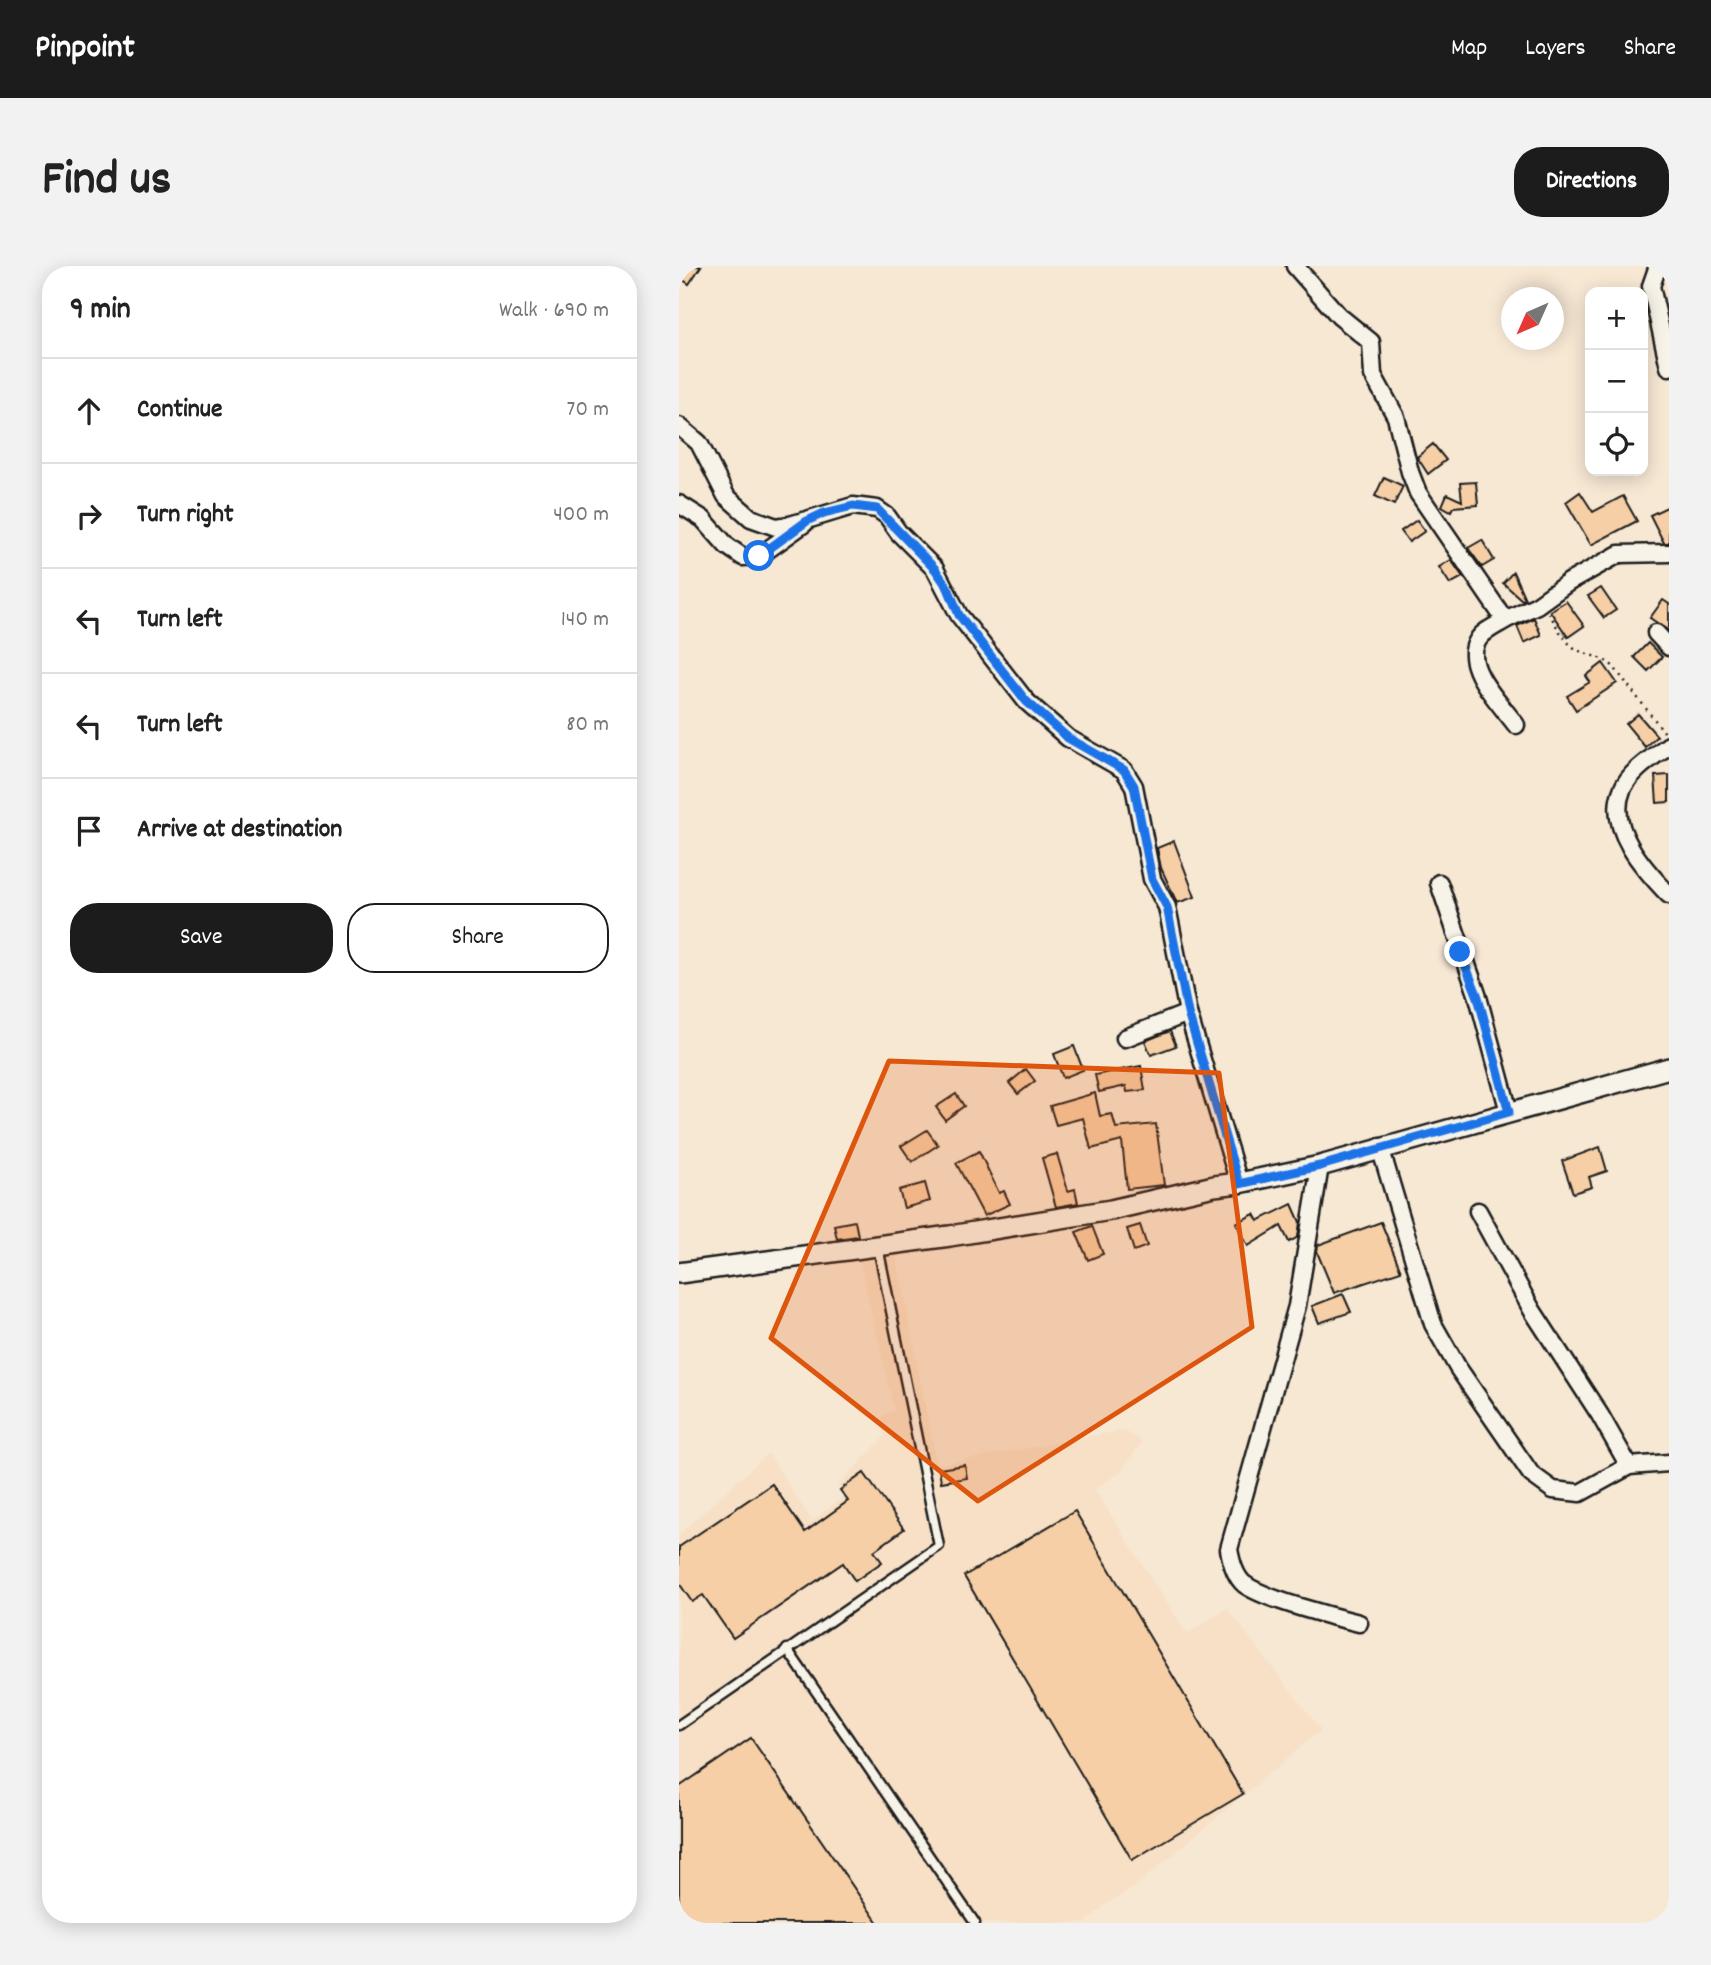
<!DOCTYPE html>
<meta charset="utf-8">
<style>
body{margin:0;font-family:Dekko,sans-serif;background:#f2f2f2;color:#222}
.controls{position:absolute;right:21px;top:21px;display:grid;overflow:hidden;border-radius:14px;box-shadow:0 4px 18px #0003}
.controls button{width:63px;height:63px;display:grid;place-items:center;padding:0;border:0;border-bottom:2px solid #e0e0e0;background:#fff;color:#222;font:35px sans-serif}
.compass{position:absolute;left:822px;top:21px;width:63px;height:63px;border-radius:50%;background:#fff;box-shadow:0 4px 18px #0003;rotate:225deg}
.stop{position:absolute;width:21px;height:21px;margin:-16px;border:5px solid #1a73e8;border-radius:50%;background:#fff}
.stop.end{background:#1a73e8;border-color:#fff;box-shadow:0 2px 7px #0008}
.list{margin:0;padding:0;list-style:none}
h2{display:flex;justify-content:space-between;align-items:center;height:91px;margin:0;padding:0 28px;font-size:30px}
h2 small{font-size:23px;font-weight:400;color:#767676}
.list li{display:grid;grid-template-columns:46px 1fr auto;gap:21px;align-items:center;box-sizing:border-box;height:105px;padding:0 28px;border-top:2px solid #e0e0e0}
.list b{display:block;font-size:26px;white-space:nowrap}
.list em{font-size:23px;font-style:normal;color:#767676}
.actions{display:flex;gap:14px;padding:21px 28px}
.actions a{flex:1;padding:16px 0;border:2px solid #1c1c1c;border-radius:28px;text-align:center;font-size:24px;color:#1c1c1c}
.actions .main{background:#1c1c1c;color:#fff}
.icon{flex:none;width:38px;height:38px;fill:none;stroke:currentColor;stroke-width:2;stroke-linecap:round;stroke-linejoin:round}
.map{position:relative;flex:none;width:990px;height:1657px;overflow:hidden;border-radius:28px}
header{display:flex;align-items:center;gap:42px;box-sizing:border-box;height:98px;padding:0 35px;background:#1c1c1c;color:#fff}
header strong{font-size:33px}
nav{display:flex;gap:38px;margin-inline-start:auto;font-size:24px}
.intro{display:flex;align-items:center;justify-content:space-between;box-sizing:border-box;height:168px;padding:0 42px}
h1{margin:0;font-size:49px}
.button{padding:18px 32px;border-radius:28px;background:#1c1c1c;color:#fff;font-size:24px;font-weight:700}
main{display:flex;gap:42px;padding:0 42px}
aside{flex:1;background:#fff;border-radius:28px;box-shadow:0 4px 18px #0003}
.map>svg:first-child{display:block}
</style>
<header>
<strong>Pinpoint</strong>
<nav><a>Map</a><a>Layers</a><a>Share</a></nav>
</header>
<div class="intro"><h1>Find us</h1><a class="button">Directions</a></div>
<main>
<aside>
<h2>9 min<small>Walk · 690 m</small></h2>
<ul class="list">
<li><svg class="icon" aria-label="ahead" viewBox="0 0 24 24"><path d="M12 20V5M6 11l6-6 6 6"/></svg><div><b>Continue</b></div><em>70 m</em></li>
<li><svg class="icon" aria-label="right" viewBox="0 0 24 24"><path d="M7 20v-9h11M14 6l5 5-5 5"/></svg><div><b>Turn right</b></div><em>400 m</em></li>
<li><svg class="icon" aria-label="left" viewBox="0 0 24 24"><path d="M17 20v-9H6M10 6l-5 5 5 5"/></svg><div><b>Turn left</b></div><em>140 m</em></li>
<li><svg class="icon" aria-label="left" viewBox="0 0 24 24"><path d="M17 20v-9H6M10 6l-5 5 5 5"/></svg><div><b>Turn left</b></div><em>80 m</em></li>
<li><svg class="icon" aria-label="arrive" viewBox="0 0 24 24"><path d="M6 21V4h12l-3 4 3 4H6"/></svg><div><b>Arrive at destination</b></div></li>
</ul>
<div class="actions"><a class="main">Save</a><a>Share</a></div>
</aside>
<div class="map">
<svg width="990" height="1657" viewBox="0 0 990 1657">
<rect width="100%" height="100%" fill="#f7e8d4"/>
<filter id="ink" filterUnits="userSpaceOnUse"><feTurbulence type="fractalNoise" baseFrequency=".0143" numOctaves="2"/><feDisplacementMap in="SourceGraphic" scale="14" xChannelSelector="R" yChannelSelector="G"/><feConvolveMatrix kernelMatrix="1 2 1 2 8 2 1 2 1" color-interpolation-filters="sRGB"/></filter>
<g filter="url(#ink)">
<path fill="#f7e0c6" d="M216 982 258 1199 444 1164 463 1175 443 1205 416 1224 508 1368 548 1342 642 1464 452 1624 430 1636 406 1657H0V1268L89 1187 133 1255 165 1230 159 1219 206 1170 201 1151 215 1144 179 989Z"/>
<g fill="#f6cfa6" stroke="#1c1c1c" stroke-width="2">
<path d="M0 0H22L10 18 0 11Z"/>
<path d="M754 178 767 194 749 208 738 191Z"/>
<path d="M705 211 724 220 715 239 696 230Z"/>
<path d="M797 216 799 239 774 241 772 245 763 240 768 228 783 235 781 217Z"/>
<path d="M901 226 914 246 944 230 958 255 912 279 887 236Z"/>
<path d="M990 240V277H985L971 249Z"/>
<path d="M738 254 746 265 730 276 722 265Z"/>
<path d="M803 274 815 294 803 301 789 282Z"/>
<path d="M772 294 784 311 771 318 760 301Z"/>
<path d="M834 306 846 333 843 334 824 317Z"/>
<path d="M922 322 937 344 925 352 909 330Z"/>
<path d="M984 334 990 338V365L971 352Z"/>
<path d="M887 335 905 360 889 371 871 345Z"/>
<path d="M855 352 862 369 845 377 838 360Z"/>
<path d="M969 377 983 391 969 405 955 391Z"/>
<path d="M924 397 938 417 897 444 888 430 911 416 907 410Z"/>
<path d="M959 448 978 470 966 481 947 458Z"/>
<path d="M990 509V536L978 537 976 510Z"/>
<path d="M495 575 516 631 498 637 482 602 478 582Z"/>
<path d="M491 765 497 780 472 789 466 775Z"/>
<path d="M395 780 404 804 384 812 375 788Z"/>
<path d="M462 800 466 824 448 826 447 820 420 826 416 809Z"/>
<path d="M347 803 356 815 339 828 330 817Z"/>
<path d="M416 827 421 850 433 848 437 862 477 858 485 919 448 923 443 875 412 883 404 852 377 859 371 840Z"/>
<path d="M277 828 285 840 266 854 257 841Z"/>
<path d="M248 864 259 879 233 896 222 880Z"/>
<path d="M921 881 928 905 910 911 913 921 894 927 883 895Z"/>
<path d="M300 885 320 927 325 925 331 938 305 950 277 897Z"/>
<path d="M378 888 389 925 396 923 399 937 377 941 363 892Z"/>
<path d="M246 917 251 935 225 942 220 924Z"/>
<path d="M613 938 621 956 619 971 610 976 602 960 569 980 557 957 575 948 579 955Z"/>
<path d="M176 955 179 970 158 973 155 959Z"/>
<path d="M702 956 722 1005 655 1027 638 986 639 979Z"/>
<path d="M461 959 468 980 455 985 448 963Z"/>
<path d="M413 960 424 988 409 994 397 966Z"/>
<path d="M664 1028 672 1046 640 1057 633 1040Z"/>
<path d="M286 1199 288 1212 262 1216 260 1203Z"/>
<path d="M185 1207 225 1263 195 1285 203 1296 176 1315 164 1297 54 1372 24 1329 13 1336 0 1317V1281L93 1218 126 1266 169 1235 161 1224Z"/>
<path d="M396 1245 564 1528 453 1594 285 1310Z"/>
<path d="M72 1472 199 1657H0V1521Z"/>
</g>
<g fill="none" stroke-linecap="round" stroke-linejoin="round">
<g stroke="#1c1c1c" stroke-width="13">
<g id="service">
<path d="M108 1383 296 1657"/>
<path d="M0 1459 260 1280 199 981"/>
</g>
</g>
<g stroke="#1c1c1c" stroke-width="21">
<g id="minor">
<path d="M616 0 660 50 692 76 694 109 717 151 731 206 739 227 826 354 858 339 890 316 940 288 990 287"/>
<path d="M979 0 972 20 990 101"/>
<path d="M0 160 20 177 47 230 72 252 97 261 111 259 174 240 198 243 208 250 220 267 256 303 280 349 347 435 389 472 445 504 455 520 473 613 488 641 509 747 560 917"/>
<path d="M0 238 24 253 48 280 64 291 80 290 126 257"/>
<path d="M826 354C817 360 804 365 799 374 782 400 822 438 837 459"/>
<path d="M977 367 990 381"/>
<path d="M990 479C974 491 951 505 943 524 927 562 966 604 990 629"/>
<path d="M760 617 799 731 830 846"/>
<path d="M446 772 509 747"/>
<path d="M701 881 754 1058 779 1102 852 1208 874 1224 901 1227 950 1200 990 1197"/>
<path d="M641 900 618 1040 550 1283C552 1295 556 1310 565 1318 585 1333 654 1351 680 1357"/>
<path d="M799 945 853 1044 921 1149 950 1200"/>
</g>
</g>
<g stroke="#1c1c1c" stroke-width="24">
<path id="tertiary" d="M0 1007 271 970 432 944 535 920 560 917 641 900 990 802"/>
</g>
<path stroke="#1c1c1c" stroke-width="2.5" stroke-dasharray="2 5" stroke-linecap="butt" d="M870 347C878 361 887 380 903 386 915 391 923 391 934 400L986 467"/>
<use href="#service" stroke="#f7f3e8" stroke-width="8"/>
<use href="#minor" stroke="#f7f3e8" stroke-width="16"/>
<use href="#tertiary" stroke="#f7f3e8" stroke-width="19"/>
</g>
</g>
<g fill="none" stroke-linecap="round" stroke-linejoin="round" filter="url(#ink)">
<path stroke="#1a73e8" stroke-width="9" d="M80 290 128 255 145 247 174 240 198 243 256 303 269 322 280 349 347 435 389 472 445 504 455 520 473 613 488 641 509 747 560 918 641 900 830 846 799 731 781 686"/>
</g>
<path fill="#de560d" fill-opacity="0.2" stroke="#de560d" stroke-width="5" stroke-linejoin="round" d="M210 795 540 807 573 1061 299 1235 92 1072Z"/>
</svg>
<div class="controls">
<button>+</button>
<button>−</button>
<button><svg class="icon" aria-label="locate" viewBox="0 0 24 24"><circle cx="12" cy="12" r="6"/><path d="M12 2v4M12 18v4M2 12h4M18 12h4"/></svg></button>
</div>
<svg class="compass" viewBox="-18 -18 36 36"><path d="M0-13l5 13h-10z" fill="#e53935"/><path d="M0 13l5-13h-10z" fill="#767676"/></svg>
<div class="stop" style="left:80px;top:290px"></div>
<div class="stop end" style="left:781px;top:686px"></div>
</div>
</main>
